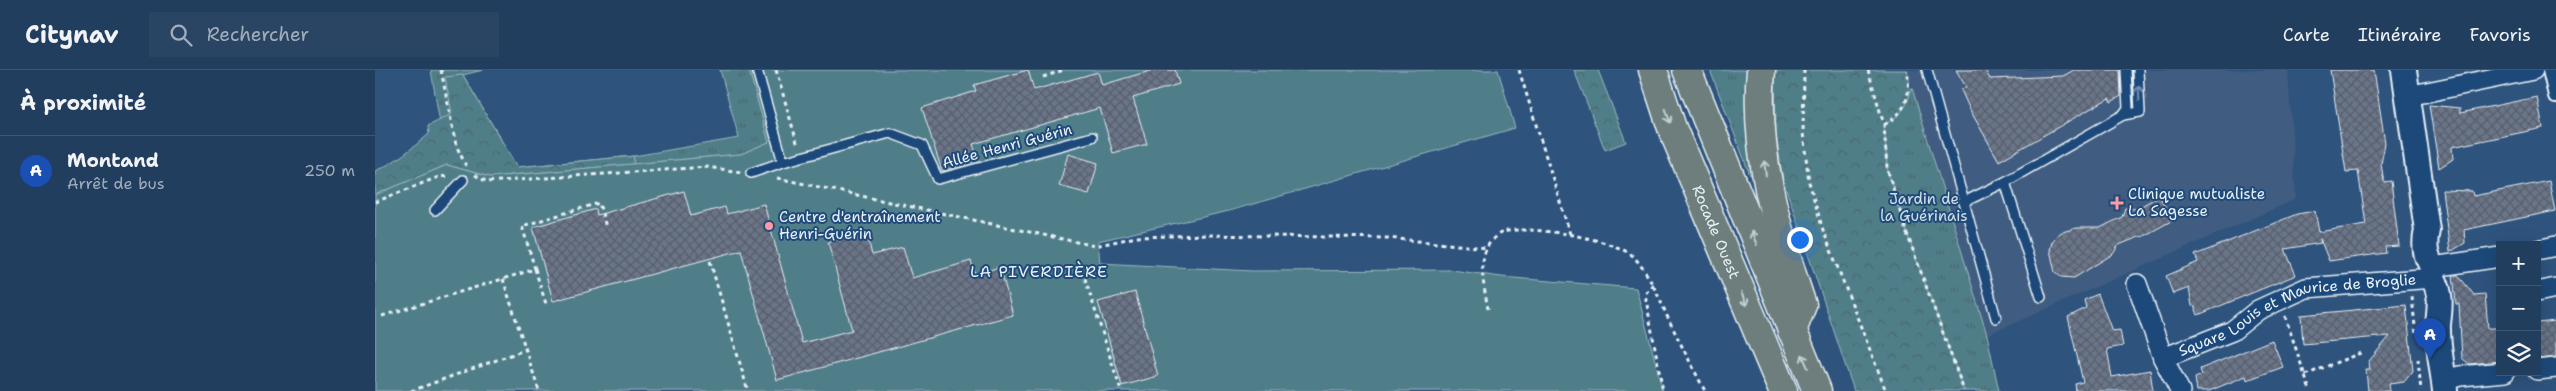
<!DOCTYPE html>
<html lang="fr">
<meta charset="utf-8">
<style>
body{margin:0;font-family:"Shantell Sans",sans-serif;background:#2a4564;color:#f1f3f6}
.controls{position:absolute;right:15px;bottom:15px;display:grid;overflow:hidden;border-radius:0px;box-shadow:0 5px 20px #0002}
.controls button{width:45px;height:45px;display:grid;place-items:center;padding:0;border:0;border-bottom:1px solid #3f5773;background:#223e5e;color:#f1f3f6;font:25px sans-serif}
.you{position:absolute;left:1424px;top:169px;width:18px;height:18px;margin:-12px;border:4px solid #fff;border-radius:50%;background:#1a73e8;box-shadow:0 0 0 8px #1a73e833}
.badge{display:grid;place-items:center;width:32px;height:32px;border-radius:50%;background:#90b9f0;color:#fff;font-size:16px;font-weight:700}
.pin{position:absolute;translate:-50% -41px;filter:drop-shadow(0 1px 2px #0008)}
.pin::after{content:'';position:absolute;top:26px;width:18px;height:15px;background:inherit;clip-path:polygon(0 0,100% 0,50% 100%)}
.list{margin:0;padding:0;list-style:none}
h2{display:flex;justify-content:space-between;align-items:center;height:65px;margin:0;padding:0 20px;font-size:21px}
h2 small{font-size:16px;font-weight:400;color:#a2aebc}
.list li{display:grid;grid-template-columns:32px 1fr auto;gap:15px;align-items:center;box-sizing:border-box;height:70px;padding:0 20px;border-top:1px solid #3f5773}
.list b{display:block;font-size:19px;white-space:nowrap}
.list p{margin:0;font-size:16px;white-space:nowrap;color:#a2aebc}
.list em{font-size:16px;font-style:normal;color:#a2aebc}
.icon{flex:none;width:28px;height:28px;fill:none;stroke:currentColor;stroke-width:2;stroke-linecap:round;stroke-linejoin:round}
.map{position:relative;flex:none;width:2181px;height:321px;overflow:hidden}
header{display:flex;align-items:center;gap:30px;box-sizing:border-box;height:70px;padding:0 25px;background:#223e5e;border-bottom:1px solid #3f5773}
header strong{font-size:24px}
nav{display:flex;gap:28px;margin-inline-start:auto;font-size:18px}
.search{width:350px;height:45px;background:#2a4564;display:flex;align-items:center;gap:12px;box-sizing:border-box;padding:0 18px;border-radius:0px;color:#a2aebc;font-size:19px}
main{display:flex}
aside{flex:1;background:#223e5e}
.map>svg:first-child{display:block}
</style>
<header>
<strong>Citynav</strong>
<div class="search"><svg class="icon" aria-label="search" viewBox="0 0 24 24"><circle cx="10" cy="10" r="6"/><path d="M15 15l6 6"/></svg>Rechercher</div>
<nav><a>Carte</a><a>Itinéraire</a><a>Favoris</a></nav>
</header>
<main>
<aside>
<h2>À proximité<small></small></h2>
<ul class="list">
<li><span class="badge" style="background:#1a4fb4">A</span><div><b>Montand</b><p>Arrêt de bus</p></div><em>250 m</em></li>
</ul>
</aside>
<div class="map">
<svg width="2181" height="321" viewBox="0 0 2181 321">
<defs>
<pattern id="grass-tufts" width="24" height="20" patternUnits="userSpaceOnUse" patternTransform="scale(1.25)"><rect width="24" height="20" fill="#507e88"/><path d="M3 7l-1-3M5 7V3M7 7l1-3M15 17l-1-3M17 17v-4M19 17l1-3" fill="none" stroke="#4c666c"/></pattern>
<pattern id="forest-crowns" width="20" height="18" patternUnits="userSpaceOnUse" patternTransform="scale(1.25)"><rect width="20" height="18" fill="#507e88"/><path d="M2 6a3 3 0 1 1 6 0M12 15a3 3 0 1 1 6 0" fill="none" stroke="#4c666c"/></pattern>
<pattern id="building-cross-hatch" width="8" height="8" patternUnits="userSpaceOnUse" patternTransform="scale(1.25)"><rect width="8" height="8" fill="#6a7589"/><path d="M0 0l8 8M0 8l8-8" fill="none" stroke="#585e6a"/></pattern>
</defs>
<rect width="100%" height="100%" fill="#2e537d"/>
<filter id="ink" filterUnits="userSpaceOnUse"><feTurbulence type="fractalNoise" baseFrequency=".02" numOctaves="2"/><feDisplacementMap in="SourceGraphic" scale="10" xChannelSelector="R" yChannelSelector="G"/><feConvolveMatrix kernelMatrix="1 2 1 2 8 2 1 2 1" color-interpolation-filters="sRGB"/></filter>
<g filter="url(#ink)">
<path fill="#405d81" d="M1532 0H1913L1921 129 1612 265Z"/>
<g fill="url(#grass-tufts)" stroke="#9cb8c0">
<path d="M56 0H108L88 5 142 97 259 86 364 68 345 0H374L394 72 366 84 115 107 72 95Z"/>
<path d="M1335 0H1381L1384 102 1375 105Z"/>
<path d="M1537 18 1612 265 1624 321H1589L1530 158 1512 98 1509 55C1524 46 1531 35 1537 18Z"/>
</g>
<g fill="url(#forest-crowns)" stroke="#9cb8c0">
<path d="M1199 0H1223L1251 72 1230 80Z"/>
<path d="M1400 0H1532C1539 27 1533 41 1509 55L1512 98 1530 158 1589 321H1479L1408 110 1401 65Z"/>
<path d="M88 5 142 97 259 86 258 94 115 107 72 95 0 125V101C21 92 36 79 54 64L53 56 77 44 70 7Z"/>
</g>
<path fill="#507e88" stroke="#9cb8c0" d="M374 0H1123L1140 58 854 141 723 171 725 193 877 201 1077 200 1126 207 1261 218 1288 321H0V125L72 95 115 107 366 84 394 72Z"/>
<g fill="url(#building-cross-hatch)" stroke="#e8f1f8">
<path d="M653 0 659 20 723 2 727 15 778 0H800L804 14 758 28 772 74 738 83 725 38 598 74 603 90 567 101 547 38 601 21 599 15Z"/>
<path d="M1581 0H1610L1615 9 1688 6 1699 0H1745L1746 26 1736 32 1734 28 1624 91 1595 40 1586 20 1591 17Z"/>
<path d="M1955 0H1999L2010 73 2006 94 2009 112 2016 111 2024 176 2010 177 2011 183 1954 191 1945 169 1946 173 1910 179 1921 205 1823 245 1820 237 1817 236 1814 218 1798 224 1791 206 1823 192 1820 185 1922 144 1940 141 1944 162 1991 154 1983 101 1971 102Z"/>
<path d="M2162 27 2168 58 2077 77 2078 89 2064 98 2054 35 2085 38V43Z"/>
<path d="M693 84 723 93 714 124 684 116Z"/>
<path d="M2174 111 2180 141 2089 160 2090 173 2075 182 2067 120 2097 121 2098 126Z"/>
<path d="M309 121 316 146 350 137 352 144 389 134 427 273 477 260 453 172 491 161 497 185 528 177 537 208 596 191 600 204 625 197 638 245 402 310 366 180 178 231 158 157 221 139 222 145Z"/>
<path d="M1784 126 1798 150 1767 167 1766 166 1744 175 1738 184 1699 208 1686 207 1680 202 1675 180 1677 172 1684 163 1701 158H1725L1747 147 1750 138 1761 139Z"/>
<path d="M2078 205H2083L2099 225 2110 224 2113 258H2125V291L2094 294 2087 288 2084 234H2081Z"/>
<path d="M760 222 783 306 747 316 723 232Z"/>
<path d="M1723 224 1737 261 1745 260 1748 276 1732 279 1737 307 1775 300 1778 321H1701L1700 314 1708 312 1693 247 1711 238 1709 230Z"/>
<path d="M2031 235 2038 301 2029 312 2014 314 2015 321H1993L1991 300H1995L1994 291 2015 266 1928 274 1926 245Z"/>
<path d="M2181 251V287L2162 289V253Z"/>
<path d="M1897 270 1908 297 1872 310 1871 306 1834 321H1822L1820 308 1827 305 1825 299Z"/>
</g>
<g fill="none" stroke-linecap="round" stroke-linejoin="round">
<g stroke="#e8f1f8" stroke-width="12">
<g id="service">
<path d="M382 0 408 92 515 63 547 75 563 109 717 67"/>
<path d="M1552 0 1589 132 1630 112 1748 45"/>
<path d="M1751 0 1753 38 1748 45 1765 42 1763 0"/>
<path d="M376 103 408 92"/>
<path d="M1630 112 1666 227"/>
<path d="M1589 132 1621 248"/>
<path d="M60 140 88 110"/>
</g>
</g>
<g stroke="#e8f1f8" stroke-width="18">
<path id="pedestrian" d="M2175 0 2181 26"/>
</g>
<g stroke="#e8f1f8" stroke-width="22">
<g id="minor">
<path d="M2033 26 2158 0"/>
<path d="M2162 180 2181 176"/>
<path d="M2058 197 2125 187"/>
<path d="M1762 214 1788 288 1805 321"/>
<path d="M2162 222 2181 218"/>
<path id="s1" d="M1788 288 1857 261 1883 240 1931 218 2058 208"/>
<path d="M2162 300 2181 298"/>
<path d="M2069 310 2085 306 2130 302"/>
</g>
</g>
<g stroke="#e8f1f8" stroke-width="28">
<g id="tertiary">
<path d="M2029 0 2052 160C2049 173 2049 186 2058 197"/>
<path d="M2058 208C2067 224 2065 237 2063 254 2062 273 2068 301 2070 321"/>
</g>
</g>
<g stroke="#e8f1f8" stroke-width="31">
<g id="trunk">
<path id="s2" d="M1278 0 1297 58 1408 321"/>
<path d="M1312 0 1442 321"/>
<path d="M1386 0C1379 81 1401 159 1427 235L1417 261"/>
</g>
</g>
<g stroke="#e8f1f8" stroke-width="3" stroke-dasharray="4 4" stroke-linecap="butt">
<path d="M66 0 81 75 93 100"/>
<path d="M401 0 423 76"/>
<path d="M1144 0 1195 164"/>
<path d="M1429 0 1428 63 1434 112 1448 160 1511 321"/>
<path d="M1493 0 1509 55 1512 98 1530 158 1589 321"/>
<path d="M668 7 689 0"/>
<path d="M1509 55C1532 42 1536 25 1532 0"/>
<path d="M100 105 112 112 332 97 366 102"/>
<path d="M402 108 720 176 761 167 831 165 1013 168 1112 178"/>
<path d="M0 132 66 106 73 107"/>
<path d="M335 191 373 321"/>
<path d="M705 193 746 321"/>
<path d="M160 199 172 237"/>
<path d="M128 209 164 321"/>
<path d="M1278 214 1270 224 1288 321"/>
<path d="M2037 227 2041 266"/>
<path d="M1113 239C1109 216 1099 180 1124 164 1143 152 1243 169 1259 187 1274 204 1283 225 1292 246 1304 271 1317 296 1330 321"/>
<path d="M7 246 160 199 147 156 224 133 231 157"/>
<path d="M1910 246 1935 321"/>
<path d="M2043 289 2046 321"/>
<path d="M1930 305 1988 282"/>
<path d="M36 321 152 279"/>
</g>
<use href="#service" stroke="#1f4a7a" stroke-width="9"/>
<use href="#pedestrian" stroke="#1f4a7a" stroke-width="14"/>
<use href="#minor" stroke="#1f4a7a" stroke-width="19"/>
<use href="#tertiary" stroke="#1f4a7a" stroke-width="24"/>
<use href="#trunk" stroke="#6d7e7c" stroke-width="28"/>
</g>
<defs><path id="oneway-shaft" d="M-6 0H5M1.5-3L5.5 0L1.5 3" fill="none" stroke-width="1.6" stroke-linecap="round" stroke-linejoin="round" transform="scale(1.25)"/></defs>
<use stroke="#6f8dac" href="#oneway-shaft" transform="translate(1764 23) rotate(-92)"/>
<g stroke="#c3ced3">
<use href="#oneway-shaft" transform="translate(1293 46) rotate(72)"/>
<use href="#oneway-shaft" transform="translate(1390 98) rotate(-97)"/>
<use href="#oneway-shaft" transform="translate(1379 168) rotate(-112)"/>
<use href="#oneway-shaft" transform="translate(1369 229) rotate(67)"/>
<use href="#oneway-shaft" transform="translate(1430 291) rotate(-113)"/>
</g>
</g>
<g fill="#ff9aa2" stroke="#1f4a7a" stroke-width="2">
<path d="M1739.5 125.5h5v5h5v5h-5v5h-5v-5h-5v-5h5z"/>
<circle cx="394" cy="156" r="5"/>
</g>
<g text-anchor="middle" stroke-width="4" stroke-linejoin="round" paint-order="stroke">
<g font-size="15" fill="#e8f1f8" stroke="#1f4a7a">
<text transform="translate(632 76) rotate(-15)" y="5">Allée Henri Guérin</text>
<text dy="5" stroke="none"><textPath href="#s2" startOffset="174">Rocade Ouest</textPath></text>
<text dy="5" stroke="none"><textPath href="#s1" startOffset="144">Square Louis et Maurice de Broglie</textPath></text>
</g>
<g font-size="15" fill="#e8f1f8" stroke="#1f4a7a" text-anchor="start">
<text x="1753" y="129">Clinique mutualiste<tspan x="1753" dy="17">La Sagesse</tspan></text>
<text x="404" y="152">Centre d'entraînement<tspan x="404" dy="17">Henri-Guérin</tspan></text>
</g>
<g font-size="15" fill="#d1e0e7" stroke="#1f4a7a">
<text x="1549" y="134">Jardin de<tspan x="1549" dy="17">la Guérinais</tspan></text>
</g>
<g font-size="16" letter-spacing="1" fill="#e8f1f8" stroke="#1f4a7a">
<text x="664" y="207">LA PIVERDIÈRE</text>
</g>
</g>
</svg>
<div class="controls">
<button>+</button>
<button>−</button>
<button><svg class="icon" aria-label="layers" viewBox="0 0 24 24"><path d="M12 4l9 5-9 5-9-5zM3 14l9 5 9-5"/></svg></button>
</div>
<div class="you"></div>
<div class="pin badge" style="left:2055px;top:289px;background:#1a4fb4">A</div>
</div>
</main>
